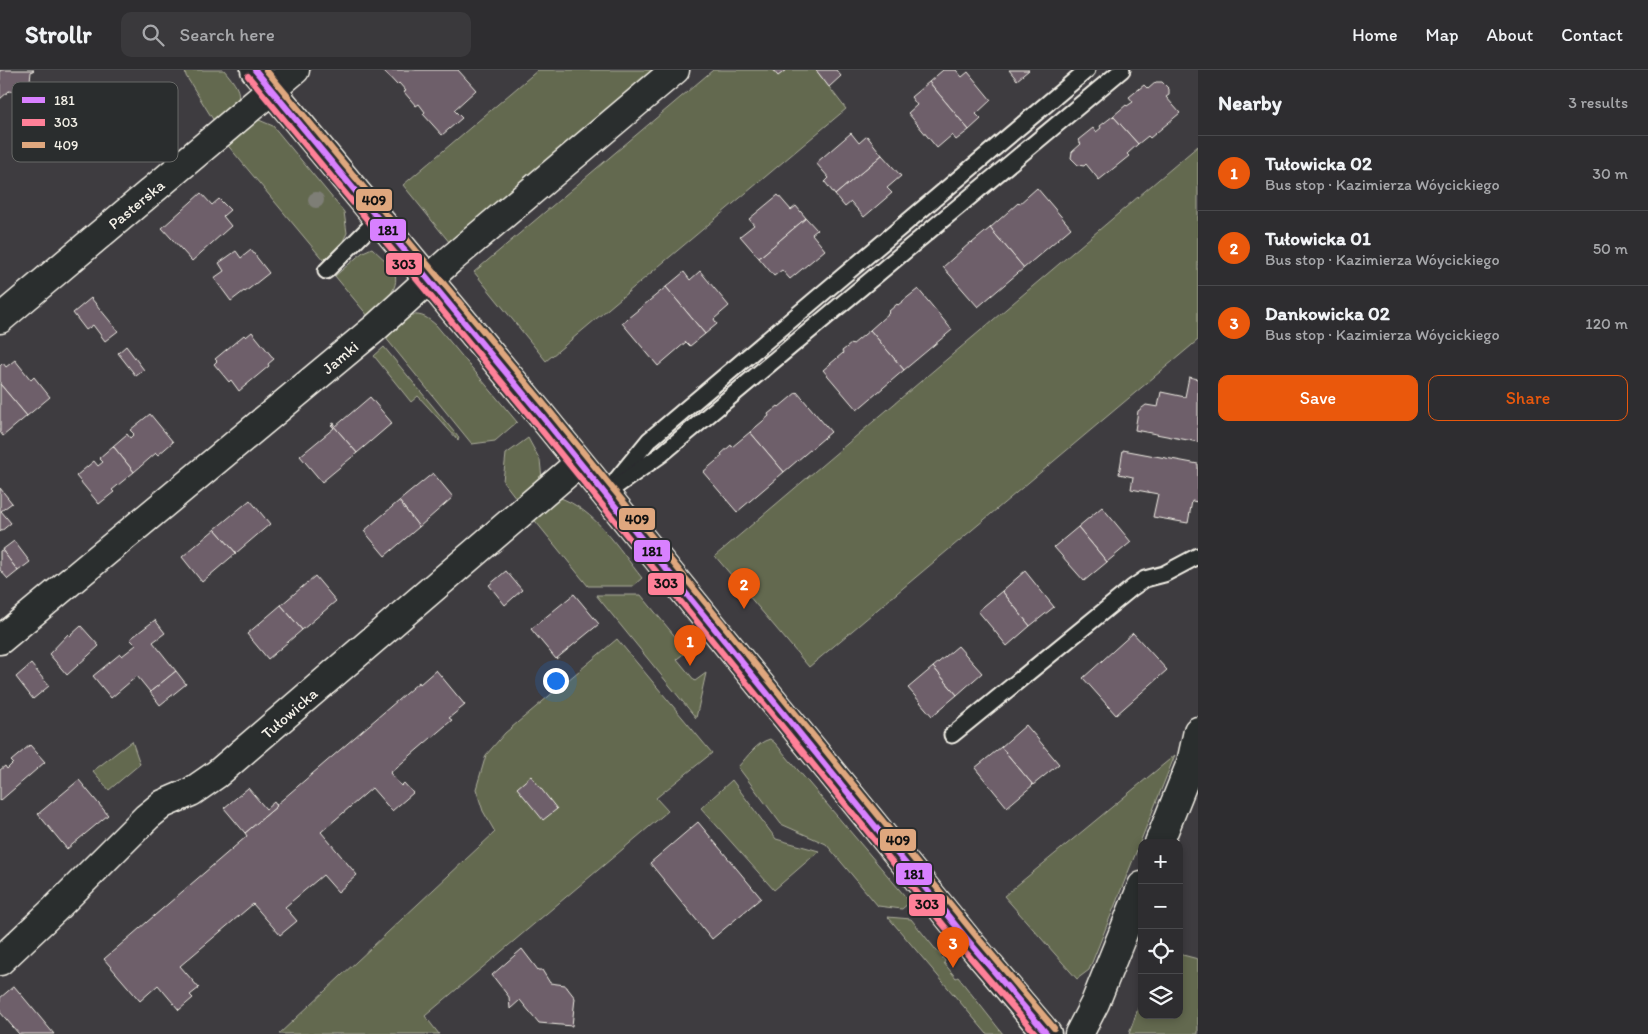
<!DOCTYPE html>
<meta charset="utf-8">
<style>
body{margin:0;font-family:Itim,sans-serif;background:#3a393c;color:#f1f3f6}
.controls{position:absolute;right:15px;bottom:15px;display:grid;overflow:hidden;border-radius:10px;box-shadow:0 2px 8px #0003}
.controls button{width:45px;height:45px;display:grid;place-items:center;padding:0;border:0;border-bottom:1px solid #49494c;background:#2e2d30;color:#f1f3f6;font:25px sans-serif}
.you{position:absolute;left:555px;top:610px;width:18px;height:18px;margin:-12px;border:4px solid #fff;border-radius:50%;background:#1a73e8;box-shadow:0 0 0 8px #1a73e833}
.badge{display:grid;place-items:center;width:32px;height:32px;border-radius:50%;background:#ea580c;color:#fff;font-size:16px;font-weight:700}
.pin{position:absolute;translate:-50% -41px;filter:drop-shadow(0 1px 2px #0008)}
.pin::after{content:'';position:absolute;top:26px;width:18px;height:15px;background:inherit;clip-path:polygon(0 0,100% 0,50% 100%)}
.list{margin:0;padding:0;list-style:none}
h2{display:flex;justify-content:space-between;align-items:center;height:65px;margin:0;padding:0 20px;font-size:21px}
h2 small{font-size:16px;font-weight:400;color:#a7a8ab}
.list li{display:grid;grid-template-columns:32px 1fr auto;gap:15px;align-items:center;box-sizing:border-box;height:75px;padding:0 20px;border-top:1px solid #49494c}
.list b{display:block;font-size:19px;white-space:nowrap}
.list p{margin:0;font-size:16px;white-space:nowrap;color:#a7a8ab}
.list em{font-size:16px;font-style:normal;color:#a7a8ab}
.actions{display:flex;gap:10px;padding:15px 20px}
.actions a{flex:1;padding:11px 0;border:1px solid #ea580c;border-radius:10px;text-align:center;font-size:18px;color:#ea580c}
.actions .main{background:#ea580c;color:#fff}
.icon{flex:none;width:28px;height:28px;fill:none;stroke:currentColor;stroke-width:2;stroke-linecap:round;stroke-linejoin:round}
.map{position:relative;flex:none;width:1198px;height:964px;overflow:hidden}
header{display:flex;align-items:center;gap:30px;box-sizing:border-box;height:70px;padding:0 25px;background:#2e2d30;border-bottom:1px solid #49494c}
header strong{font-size:24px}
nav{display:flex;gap:28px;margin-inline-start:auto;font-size:18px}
.search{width:350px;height:45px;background:#3a393c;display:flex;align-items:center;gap:12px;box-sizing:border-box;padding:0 18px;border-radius:10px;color:#a7a8ab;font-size:19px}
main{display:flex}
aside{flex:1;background:#2e2d30}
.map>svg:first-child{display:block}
</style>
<header>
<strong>Strollr</strong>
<div class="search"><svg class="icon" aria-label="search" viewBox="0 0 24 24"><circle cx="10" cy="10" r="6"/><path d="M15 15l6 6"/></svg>Search here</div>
<nav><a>Home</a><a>Map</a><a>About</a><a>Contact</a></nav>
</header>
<main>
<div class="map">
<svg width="1198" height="964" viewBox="0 0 1198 964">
<rect width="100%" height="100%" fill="#3e3c40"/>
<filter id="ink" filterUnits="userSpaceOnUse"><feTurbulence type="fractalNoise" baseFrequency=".02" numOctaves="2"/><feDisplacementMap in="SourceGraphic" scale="10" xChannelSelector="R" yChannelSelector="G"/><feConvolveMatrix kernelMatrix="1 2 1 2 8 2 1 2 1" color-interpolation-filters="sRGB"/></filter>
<g filter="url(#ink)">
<g fill="#63694f" stroke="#acad9c">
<path d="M185 0H224C248 28 241 31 214 51L186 6Z"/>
<path d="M538 0H654L450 173 403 115Z"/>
<path d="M713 0H816L846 39 546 291 474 202Z"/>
<path d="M259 50 273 56 344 142 347 163 343 171 324 191 225 72 251 52Z"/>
<path d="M1198 76V270L809 597 715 486Z"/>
<path d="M372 178C378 184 391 195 394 201 402 221 380 234 368 246L335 206 363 182Z"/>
<path d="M412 245C422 244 428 248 436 255L517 352 495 371 472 374 385 267Z"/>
<path d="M384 277 459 368 458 370 418 326 411 332 374 286Z"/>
<path d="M528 368 540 390 542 409 519 432 503 411 506 384Z"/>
<path d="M558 427C596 440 618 478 642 508L633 516H588L532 447Z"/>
<path d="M596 525H641L687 581 677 589 695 611 706 603 696 648Z"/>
<path d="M617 569 712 683 656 728 668 741 425 946 439 964H279L495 762 483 741 476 719 486 685 505 663Z"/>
<path d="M770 669 775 673 910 832 902 839 878 836 826 774 781 754 738 697C748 686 756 673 770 669Z"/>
<path d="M132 671 140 694 109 720 93 701Z"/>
<path d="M1175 685 1089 900 1077 909 1004 826Z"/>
<path d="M732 710 776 769 819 781 774 820 701 738Z"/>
<path d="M888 847 911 849 945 891 944 893 956 908 958 907 1003 964H987Z"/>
<path d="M1179 884 1198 889V964H1129L1142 927V945H1179Z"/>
</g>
<g fill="#6e5f6b" stroke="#f4f1e8">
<path d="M0 0H34L31 2 30 11 17 22 9 21 0 29Z"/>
<path d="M385 0H458L476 20 454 40 462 48 442 65 423 44 425 42 419 34 416 36 404 22 406 21 399 13 397 15 384 1Z"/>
<path d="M773 0H786L778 6Z"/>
<path d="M816 0H836L841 6 829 17Z"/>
<path d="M943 0H956L962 7 968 2 991 30 976 44 981 49 969 60 929 12Z"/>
<path d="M1009 0H1029L1017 10Z"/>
<path d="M929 12 969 60 956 70 952 65 937 78 908 43 917 35 911 27Z"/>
<path d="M1156 12H1162L1169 19V25L1166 27 1180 43 1150 68 1148 66 1138 74 1113 46 1126 35 1127 36 1133 32 1129 27 1144 15 1148 19Z"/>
<path d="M1113 46 1138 74 1127 84 1129 86 1099 110 1086 94 1084 96 1078 95 1071 88 1072 82 1081 74 1078 70 1093 58 1096 62 1101 58 1100 56Z"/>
<path d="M851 63 859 73 867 66 882 85 835 125 825 112 829 108 816 93Z"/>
<path d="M882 85 901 106 887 118 892 123 864 147 851 132 845 137 835 125Z"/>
<path d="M1037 118 1071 158 1024 198 990 158 1018 133 1019 134Z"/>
<path d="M201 123 212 135 219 129 230 140 223 146 231 156 192 191 162 158Z"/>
<path d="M778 125 791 140 796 136 806 148 759 188 740 166 754 155 749 149Z"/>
<path d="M806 148 817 160 812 164 825 180 790 209 782 200 774 206 759 188Z"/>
<path d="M990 158 1024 198 978 237 943 197 971 172 972 173Z"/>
<path d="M251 180 269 203 245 222 244 221 231 231 214 208 224 201 219 193 236 181 241 188Z"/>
<path d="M700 201 729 236 714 249 717 254 705 264 666 217 684 202 690 210Z"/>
<path d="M666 217 705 264 690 276 686 272 658 296 622 253Z"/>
<path d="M918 219 952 260 904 300 870 260 889 243 888 242 897 234 898 235Z"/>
<path d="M91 228 118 261 105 271 93 255 86 260 73 243Z"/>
<path d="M870 260 904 300 857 340 823 300 843 283 842 281 851 274 852 275Z"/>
<path d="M252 262 274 289 268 294 269 296 239 321 231 310 229 312 214 294 217 291 215 289 244 265 246 267Z"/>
<path d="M126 276 144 300 136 306 118 283Z"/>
<path d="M15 290 31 310 34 307 50 327 27 346 0 314V296L3 293 6 297Z"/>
<path d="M1189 307 1198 309V372L1135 360 1138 341 1146 335 1158 337 1161 322 1185 327Z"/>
<path d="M0 314 27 346 3 366 0 362Z"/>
<path d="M797 322 831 362 784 402 750 362 769 346 768 344 778 336 779 337Z"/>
<path d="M370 327 392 353 357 383 332 354 334 353 336 356Z"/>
<path d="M150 344 173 372 158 385 156 383 134 402 113 376 127 364 130 368 134 364 130 360Z"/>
<path d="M332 354 357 383 322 412 300 386 334 358 331 355Z"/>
<path d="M750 362 784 402 737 442 703 402 722 386 721 384 731 375 732 377Z"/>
<path d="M113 376 134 402 112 420 114 422 99 434 76 406 94 391 98 396 103 392 99 388Z"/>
<path d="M1123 380 1198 394V432L1192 431 1188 453 1153 447 1158 424 1131 419 1133 407 1119 404Z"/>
<path d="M433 403 453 427 419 457 399 431Z"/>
<path d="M0 418 12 433 1 441 11 453 0 462Z"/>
<path d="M250 430 270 454 236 483 215 459Z"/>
<path d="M399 431 419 457 385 486 364 461Z"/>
<path d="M1102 437 1131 472 1107 492 1078 457Z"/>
<path d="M1078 457 1107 492 1084 511 1054 477Z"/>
<path d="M215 459 236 483 202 512 182 487Z"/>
<path d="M14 471 30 492 18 501 2 480Z"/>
<path d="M2 480 18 501 8 509 0 500V481Z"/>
<path d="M506 501 522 520 505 535 489 515Z"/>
<path d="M1025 501 1054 537 1030 556 1002 521Z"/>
<path d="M315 506 336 531 302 560 281 535Z"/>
<path d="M1002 521 1030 556 1007 576 978 541Z"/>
<path d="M574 524 599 554 556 589 531 559Z"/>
<path d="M281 535 302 560 268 589 247 564Z"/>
<path d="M155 550 165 563 153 572 176 601 150 622 137 606 111 628 93 606 120 584 122 586 136 575 130 569Z"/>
<path d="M81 556 99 576 67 605 49 584 68 564 70 566Z"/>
<path d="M1133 563 1167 600 1116 645 1083 608Z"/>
<path d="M958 576 982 603 957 625 933 597Z"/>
<path d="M31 594 49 616 33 629 16 607Z"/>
<path d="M933 597 957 625 932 646 908 618Z"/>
<path d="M436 600 465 635 449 648 452 650 390 703 401 716 404 713 413 723 392 741 372 718 321 762 357 805 338 822 323 805 285 837 297 851 280 865 253 834 180 896 199 918 190 925 193 928 179 940 158 915 140 931 104 889 247 766 245 763 277 736 276 735 419 612 420 614Z"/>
<path d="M176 601 186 614 160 635 150 622Z"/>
<path d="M1026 655 1059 694 1033 715 1001 677Z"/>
<path d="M30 675 45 692 0 731V700L5 696 7 699 13 693 11 691Z"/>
<path d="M1001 677 1033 715 1007 737 975 698Z"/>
<path d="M531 706 557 739 543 750 517 718Z"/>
<path d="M79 710 108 745 67 779 38 744Z"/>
<path d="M248 718 266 739 274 732 277 736 245 763 224 738Z"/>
<path d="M698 752 761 828 712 869 650 793Z"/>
<path d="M522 879 538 900H542L550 913 565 915 575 928 572 956 539 953 520 930 510 939 509 927 492 905Z"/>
<path d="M14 916 54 964H19L0 942V928Z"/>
</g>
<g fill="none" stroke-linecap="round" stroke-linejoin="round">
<g stroke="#f4f1e8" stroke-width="19">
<g id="lane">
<path d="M326 201 378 149"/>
<path d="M617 409 649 370 1087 0"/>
<path d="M605 424 662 384 1122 0"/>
<path d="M952 665 1132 518 1145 509 1164 504 1198 486"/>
</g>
</g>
<g stroke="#f4f1e8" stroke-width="31">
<g id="street">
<path d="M0 249 295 0"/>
<path d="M0 570 374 259 450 190 675 0"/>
<path d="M1159 773 1191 693 1198 661"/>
<path d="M0 891 54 840 147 747 163 734 191 722 217 704 579 393"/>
<path d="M1079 964 1095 933 1142 816"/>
</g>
</g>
<g stroke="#f4f1e8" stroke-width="31">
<path id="secondary" d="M255 0 541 345 970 873 1047 964"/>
</g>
<use href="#lane" stroke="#2a2d2e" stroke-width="15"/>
<use href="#street" stroke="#2a2d2e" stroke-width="28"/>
<use href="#secondary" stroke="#2a2d2e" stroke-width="28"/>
<g stroke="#2a2d2e" stroke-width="10">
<path id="bus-1" d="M255 0 541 345 970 873 1047 964"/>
</g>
<g stroke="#2a2d2e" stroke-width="10">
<path id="bus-2" d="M248 6 534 351 963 879 1036 964"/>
</g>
<g stroke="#2a2d2e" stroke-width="10">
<path id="bus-3" d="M266 0 548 339 977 867 1054 958"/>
</g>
<use href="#bus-1" stroke="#d880ff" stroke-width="6"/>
<use href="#bus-2" stroke="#ff8098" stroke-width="6"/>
<use href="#bus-3" stroke="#dfa77e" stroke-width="6"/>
</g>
<circle fill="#7e7e76" cx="316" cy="130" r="8"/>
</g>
<g text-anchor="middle" stroke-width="4" stroke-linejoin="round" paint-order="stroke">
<g font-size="16" fill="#f4f1e8" stroke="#2a2d2e">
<text transform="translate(136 134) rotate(-40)" y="6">Pasterska</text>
<text transform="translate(340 287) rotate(-40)" y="6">Jamki</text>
<text transform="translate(289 643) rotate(-41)" y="6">Tułowicka</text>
</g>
</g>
<rect x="12" y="12" width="166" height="80" rx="8" fill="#2a2d2e" stroke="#676866" stroke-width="1"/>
<rect x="22" y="27" width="23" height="6" fill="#d880ff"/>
<rect x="22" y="49" width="23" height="7" fill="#ff8098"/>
<rect x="22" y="72" width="23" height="6" fill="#dfa77e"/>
<g font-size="14" fill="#f4f1e8">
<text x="54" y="35">181</text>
<text x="54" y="57">303</text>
<text x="54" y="80">409</text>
</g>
<g stroke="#2a2d2e" stroke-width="2">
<rect x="355" y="118" width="38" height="24" rx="5" fill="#dfa77e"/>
<rect x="369" y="148" width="38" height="24" rx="5" fill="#d880ff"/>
<rect x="385" y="182" width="38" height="24" rx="5" fill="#ff8098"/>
<rect x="618" y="437" width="38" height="24" rx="5" fill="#dfa77e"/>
<rect x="633" y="469" width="38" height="24" rx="5" fill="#d880ff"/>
<rect x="647" y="502" width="38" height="24" rx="5" fill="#ff8098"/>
<rect x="879" y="758" width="38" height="24" rx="5" fill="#dfa77e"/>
<rect x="895" y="792" width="38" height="24" rx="5" fill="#d880ff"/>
<rect x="908" y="823" width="38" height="24" rx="5" fill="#ff8098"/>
</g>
<g font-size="14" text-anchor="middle" font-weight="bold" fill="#111">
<text x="374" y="135">409</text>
<text x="388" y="165">181</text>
<text x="404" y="199">303</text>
<text x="637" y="454">409</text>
<text x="652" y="486">181</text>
<text x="666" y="518">303</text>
<text x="898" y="775">409</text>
<text x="914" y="809">181</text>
<text x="927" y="839">303</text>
</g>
</svg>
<div class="controls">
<button>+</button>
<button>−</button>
<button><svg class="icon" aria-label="locate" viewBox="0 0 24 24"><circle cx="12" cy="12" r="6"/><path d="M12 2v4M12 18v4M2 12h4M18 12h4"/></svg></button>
<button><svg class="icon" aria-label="layers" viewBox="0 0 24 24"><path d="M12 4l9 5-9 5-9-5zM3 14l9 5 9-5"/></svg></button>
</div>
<div class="you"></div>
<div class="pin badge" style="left:690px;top:596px">1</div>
<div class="pin badge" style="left:744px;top:539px">2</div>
<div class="pin badge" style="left:953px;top:898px">3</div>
</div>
<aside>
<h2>Nearby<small>3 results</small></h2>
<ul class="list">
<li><span class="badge">1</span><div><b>Tułowicka 02</b><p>Bus stop · Kazimierza Wóycickiego</p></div><em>30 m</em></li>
<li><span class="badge">2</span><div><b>Tułowicka 01</b><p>Bus stop · Kazimierza Wóycickiego</p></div><em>50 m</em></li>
<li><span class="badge">3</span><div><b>Dankowicka 02</b><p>Bus stop · Kazimierza Wóycickiego</p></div><em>120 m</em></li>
</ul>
<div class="actions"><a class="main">Save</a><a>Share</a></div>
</aside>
</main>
